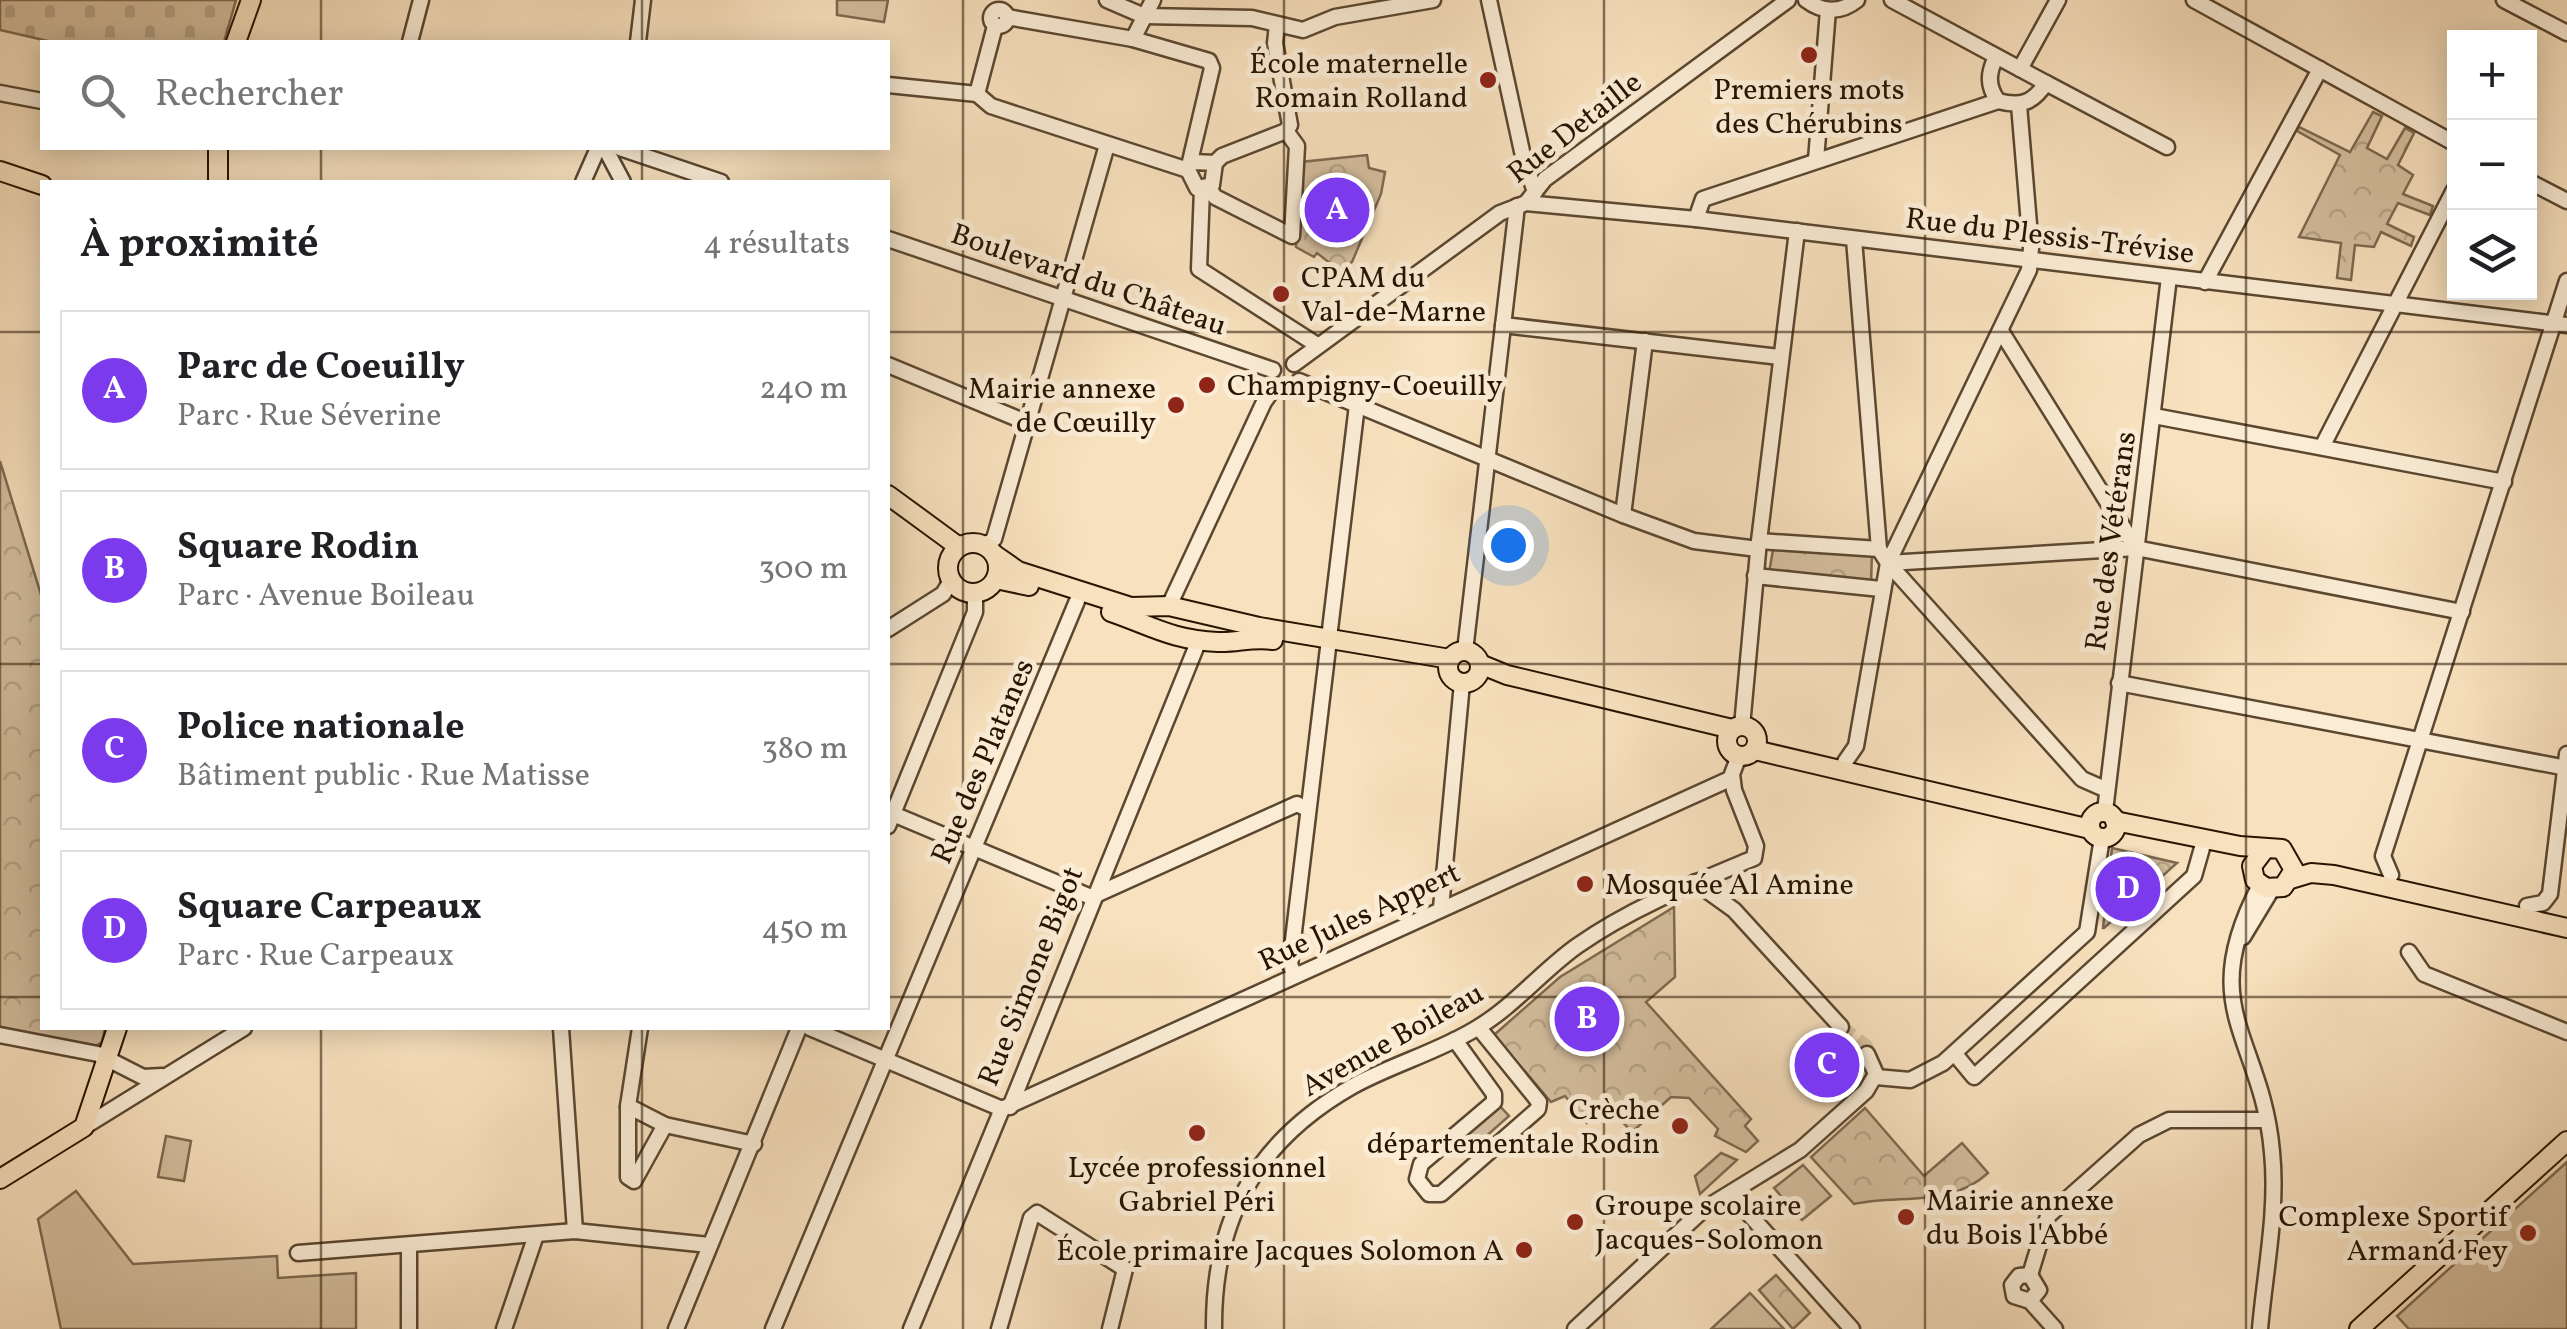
<!DOCTYPE html>
<html lang="fr">
<meta charset="utf-8">
<style>
body{margin:0;font-family:Vollkorn,serif;background:#f2f2f2;color:#202124}
.controls{position:absolute;right:30px;top:30px;display:grid;overflow:hidden;border-radius:0px;box-shadow:0 5px 25px #0003}
.controls button{width:90px;height:90px;display:grid;place-items:center;padding:0;border:0;border-bottom:2px solid #e0e0e0;background:#fff;color:#202124;font:50px sans-serif}
.you{position:absolute;left:1508px;top:545px;width:35px;height:35px;margin:-25px;border:8px solid #fff;border-radius:50%;background:#1a73e8;box-shadow:0 0 0 15px #1a73e833}
.badge{display:grid;place-items:center;width:65px;height:65px;border-radius:50%;background:#7c3aed;color:#fff;font-size:32px;font-weight:700}
.pin{position:absolute;translate:-50% -50%;border:5px solid #fff;box-shadow:0 2px 10px #0006}
.list{margin:0;padding:0;list-style:none}
h2{display:flex;justify-content:space-between;align-items:center;height:130px;margin:0;padding:0 40px;font-size:42px}
h2 small{font-size:32px;font-weight:400;color:#757577}
.list li{display:grid;grid-template-columns:65px 1fr auto;gap:30px;align-items:center;box-sizing:border-box;height:160px;margin:0 20px 20px;padding:0 20px;border:2px solid #e0e0e0;border-radius:0px}
.list b{display:block;font-size:38px;white-space:nowrap}
.list p{margin:0;font-size:32px;white-space:nowrap;color:#757577}
.list em{font-size:32px;font-style:normal;color:#757577}
.icon{flex:none;width:55px;height:55px;fill:none;stroke:currentColor;stroke-width:2;stroke-linecap:round;stroke-linejoin:round}
.map{position:relative;flex:none;width:2567px;height:1329px;overflow:hidden}
.search{position:absolute;background:#fff;box-shadow:0 5px 25px #0003;left:40px;top:40px;width:850px;height:110px;display:flex;align-items:center;gap:25px;box-sizing:border-box;padding:0 35px;border-radius:0px;color:#757577;font-size:38px}
.panel{position:absolute;background:#fff;box-shadow:0 5px 25px #0003;left:40px;top:180px;width:850px;height:850px;border-radius:0px}
.map>svg:first-child{display:block}
</style>
<div class="map">
<svg width="2567" height="1329" viewBox="0 0 2567 1329">
<defs>
<pattern id="cemetery-stones" width="16" height="16" patternUnits="userSpaceOnUse" patternTransform="scale(2.5)"><rect width="16" height="16" fill="#d4be9e"/><path d="M2 7V4a2 2 0 0 1 4 0v3zM10 15v-3a2 2 0 0 1 4 0v3z" fill="#b6a286"/></pattern>
<pattern id="park-crowns" width="20" height="18" patternUnits="userSpaceOnUse" patternTransform="scale(2.5)"><rect width="20" height="18" fill="#d4be9e"/><path d="M2 6a3 3 0 1 1 6 0M12 15a3 3 0 1 1 6 0" fill="none" stroke="#b6a286"/></pattern>
</defs>
<rect width="100%" height="100%" fill="#f8e1be"/>
<filter id="stains"><feTurbulence type="fractalNoise" baseFrequency=".002" numOctaves="4"/><feColorMatrix values="0 0 0 0 .2 0 0 0 0 .09 0 0 0 0 .02 0 0 0 .5 -.17"/></filter>
<radialGradient id="worn" r=".72"><stop offset=".6" stop-color="#630" stop-opacity="0"/><stop offset="1" stop-color="#630" stop-opacity=".3"/></radialGradient>
<g fill="#d4be9e" stroke="#7e6950" stroke-width="2.5">
<path d="M837 0H888L884 22 837 15Z"/>
<path d="M1498 1104 1509 1116 1474 1147 1463 1135Z"/>
<path d="M166 1136 191 1141 184 1181 158 1177Z"/>
<path d="M1721 1153 1737 1160 1700 1194 1695 1176Z"/>
<path d="M2567 1162V1329H2409L2397 1316Z"/>
<path d="M1803 1165 1831 1196 1802 1220 1774 1188Z"/>
<path d="M76 1191 133 1264 277 1256 278 1278 356 1273V1329H61L38 1219Z"/>
<path d="M1750 1293 1784 1329H1711Z"/>
</g>
<path fill="url(#cemetery-stones)" stroke="#7e6950" stroke-width="2.5" d="M0 0H236L224 42H52L0 30Z"/>
<g fill="url(#park-crowns)" stroke="#7e6950" stroke-width="2.5">
<path d="M2373 112 2382 116 2367 148 2387 159 2405 128 2414 133 2398 165 2413 175 2403 194 2433 206 2430 215 2398 203 2387 224 2414 237 2411 246 2381 232 2374 247 2355 245 2351 280 2337 278 2341 243 2299 237 2340 155 2297 131 2299 127 2350 152Z"/>
<path d="M1367 155 1369 168 1385 172 1381 194 1352 262 1340 271 1317 253 1314 257 1296 247 1301 162Z"/>
<path d="M0 461 42 598V1028H105L102 1042 94 1047 0 1028Z"/>
<path d="M1774 544 1872 551 1871 585 1769 573Z"/>
<path d="M2112 848 2177 863 2104 928H2103Z"/>
<path d="M1674 907 1675 977 1646 1002 1751 1119 1745 1126 1758 1141 1746 1152 1715 1136 1718 1129 1689 1098 1671 1097 1632 1132 1609 1108 1587 1123 1565 1096 1551 1102 1494 1035 1560 977Z"/>
<path d="M1865 1108 1924 1176 1962 1143 1988 1173C1950 1208 1901 1194 1854 1204L1811 1157Z"/>
<path d="M1776 1275 1810 1313 1793 1329 1759 1290Z"/>
</g>
<g fill="none" stroke-linecap="round" stroke-linejoin="round">
<path stroke="#d9c2a2" stroke-width="14" stroke-dasharray="14 7" stroke-linecap="butt" d="M1841 1027 1866 1046 1867 1054"/>
<g stroke="#5b4730" stroke-width="19">
<g id="minor">
<path d="M1107 0 1144 16 1252 18 1303 30 1335 17 1433 0"/>
<path d="M1489 0 1523 156 1535 192"/>
<path d="M1806 0C1823 13 1841 13 1857 0"/>
<path d="M1892 0 2046 83C2033 103 2021 107 1998 101 1987 86 1988 73 1996 57"/>
<path d="M2194 0 2454 143"/>
<path d="M2504 0 2567 33"/>
<circle cx="999" cy="18" r="8"/>
<path d="M1007 17 1133 39 1209 61 1212 68 1188 170 1197 188 1212 185 1215 163 1194 162"/>
<path d="M1133 39 1153 0"/>
<path d="M410 42 421 0"/>
<path d="M638 42 643 0"/>
<path d="M2020 69 2058 0"/>
<path d="M2046 83 2167 147"/>
<path d="M888 85 977 94 995 26"/>
<path d="M0 93 42 101"/>
<path d="M977 94 991 106 1188 170"/>
<path d="M605 148 623 182"/>
<path d="M620 148 721 182"/>
<path d="M1816 160 1828 10"/>
<path d="M1215 163 1222 156 1286 131 1290 125 1275 43 1277 25"/>
<path d="M583 182 598 148"/>
<path d="M2530 182 2567 201"/>
<path d="M1208 187 1215 197 1292 236 1297 146 1286 131"/>
<path d="M1202 189 1199 269 1317 345"/>
<path d="M1526 203 1696 219 2567 325"/>
<path d="M1696 219 1703 199 1998 101"/>
<path d="M888 239 1273 370"/>
<path d="M2205 282 2320 69"/>
<path d="M1503 325 1780 357"/>
<path d="M2001 331 2136 548"/>
<path d="M1294 364 1500 213 1526 203 1545 179 1788 0"/>
<path d="M888 365 1028 423"/>
<path d="M1299 381 1623 515 1694 541 1758 549"/>
<path d="M2154 416 2504 482"/>
<path d="M2322 447 2454 190"/>
<path d="M1623 515 1645 341"/>
<path d="M1759 541 1879 549"/>
<path d="M985 546 994 539 1107 145"/>
<path d="M1888 563 2136 548 2462 612"/>
<path d="M1888 563 2029 270 2031 248 2019 105"/>
<path d="M1888 563 2082 779 2107 790"/>
<path d="M1755 576 1881 589"/>
<path d="M1169 606 1264 402 1276 385"/>
<path d="M888 629 943 594 951 581"/>
<path d="M1329 638 1357 405"/>
<path d="M1465 651 1517 206"/>
<path d="M2119 683 2567 768"/>
<path d="M1742 726 1759 541 1797 231"/>
<path d="M1845 762 1856 746 1888 563 1879 549 1854 239"/>
<path d="M2105 811 2169 277"/>
<path d="M893 814 1091 897 1297 804 1307 809"/>
<path d="M888 826 975 612V593"/>
<path d="M2391 875 2383 856 2567 281"/>
<path d="M1695 882 1734 910 1841 1027"/>
<path d="M2527 906 2543 903 2550 894 2567 754"/>
<path d="M1441 908 1462 683"/>
<path d="M2243 937 2272 889"/>
<path d="M2409 952 2424 974 2567 1032"/>
<path d="M1295 975 1290 965 1328 648"/>
<path d="M561 1028 575 1231"/>
<path d="M640 1028 628 1106 665 1125 754 1144"/>
<path d="M810 1028 1002 1109"/>
<path d="M0 1035 98 1054 143 1077 162 1076"/>
<path d="M1455 1040 1494 1094V1102L1421 1164 1417 1179 1429 1194H1441L1538 1109 1539 1102 1479 1028"/>
<path d="M1955 1054 1974 1077 2194 876 2202 848"/>
<path d="M1876 1077 1910 1080 1943 1063 2087 932 2102 838"/>
<path d="M628 1106V1177L634 1181 665 1125"/>
<path d="M1010 1107 1199 640"/>
<path d="M1002 1109 1732 778"/>
<path d="M84 1127 244 1028"/>
<path d="M1731 1194 1852 1329"/>
<path d="M409 1246V1329"/>
<path d="M298 1253 575 1231 709 1245"/>
<path d="M2030 1275 2048 1216 2139 1135 2169 1120H2266"/>
<path d="M2030 1301 2039 1290 2030 1275 2019 1276 2012 1285 2014 1296 2030 1301 2055 1329"/>
<path d="M504 1329 536 1235"/>
<path d="M676 1329 799 1028"/>
<path d="M773 1329 1077 601"/>
<path d="M911 1329 1002 1109"/>
<path d="M999 1329 1031 1218 1037 1213 1125 1269 1110 1329"/>
<path d="M1214 1329C1213 1219 1256 1141 1353 1086 1393 1064 1438 1052 1477 1028 1514 1006 1542 971 1577 946 1631 908 1694 883 1754 858L1756 846 1734 790 1732 774 1739 756"/>
<path d="M1575 1329 1704 1209 1800 1150 1866 1091 1876 1074 1867 1054"/>
<path d="M2260 1329C2265 1271 2278 1210 2272 1152 2262 1036 2194 1010 2260 885"/>
</g>
</g>
<g stroke="#271401" stroke-width="22">
<g id="major">
<path d="M236 42 251 0"/>
<path d="M218 148V182"/>
<path d="M0 171 42 185"/>
<path d="M888 495 959 547"/>
<circle cx="973" cy="568" r="25"/>
<path d="M995 555 1018 571 1131 607 1169 606 1259 627 1450 659"/>
<path d="M996 579 1029 586"/>
<path d="M1111 612C1152 626 1172 640 1218 642 1237 643 1251 637 1273 640"/>
<circle cx="1464" cy="667" r="16"/>
<path d="M1480 664 1507 675 1732 729"/>
<circle cx="1742" cy="741" r="15"/>
<path d="M1755 750 2090 829"/>
<circle cx="2103" cy="825" r="13"/>
<path d="M2115 821 2240 846 2282 849 2294 870 2283 887 2266 888 2255 880 2252 866 2265 849"/>
<path d="M2291 879 2311 873 2334 875 2567 928"/>
<path d="M0 1179 84 1127 117 1028"/>
<path d="M2359 1329 2567 1141"/>
</g>
</g>
<use href="#minor" stroke="#faecd5" stroke-width="14"/>
<use href="#major" stroke="#f8e1be" stroke-width="18"/>
</g>
<path fill="none" stroke="#271401" stroke-width="2.5" stroke-opacity="0.55" d="M321 0V42M642 0V42M963 0V1329M1284 0V1329M1604 0V1329M1925 0V1329M2246 0V1329M321 148V182M642 148V182M0 332H42M888 332H2567M0 664H42M888 664H2567M0 997H42M888 997H2567M321 1028V1329M642 1028V1329"/>
<g fill="#8f2418" stroke="#faecd5" stroke-width="4">
<circle cx="1809" cy="55" r="10"/>
<circle cx="1488" cy="80" r="10"/>
<circle cx="1281" cy="294" r="10"/>
<circle cx="1207" cy="385" r="10"/>
<circle cx="1176" cy="405" r="10"/>
<circle cx="1585" cy="884" r="10"/>
<circle cx="1680" cy="1126" r="10"/>
<circle cx="1197" cy="1133" r="10"/>
<circle cx="1906" cy="1217" r="10"/>
<circle cx="1575" cy="1222" r="10"/>
<circle cx="2528" cy="1233" r="10"/>
<circle cx="1524" cy="1250" r="10"/>
</g>
<g text-anchor="middle" stroke-width="10" stroke-linejoin="round" paint-order="stroke">
<g font-size="30" fill="#271401" stroke="#faecd5" text-anchor="end">
<text x="1468" y="73">École maternelle<tspan x="1468" dy="34">Romain Rolland</tspan></text>
<text x="1809" y="99" text-anchor="middle">Premiers mots<tspan x="1809" dy="34">des Chérubins</tspan></text>
<text x="1301" y="287" text-anchor="start">CPAM du<tspan x="1301" dy="34">Val-de-Marne</tspan></text>
<text x="1227" y="395" text-anchor="start">Champigny-Coeuilly</text>
<text x="1156" y="398">Mairie annexe<tspan x="1156" dy="34">de Cœuilly</tspan></text>
<text x="1605" y="894" text-anchor="start">Mosquée Al Amine</text>
<text x="1660" y="1119">Crèche<tspan x="1660" dy="34">départementale Rodin</tspan></text>
<text x="1197" y="1177" text-anchor="middle">Lycée professionnel<tspan x="1197" dy="34">Gabriel Péri</tspan></text>
<text x="1926" y="1210" text-anchor="start">Mairie annexe<tspan x="1926" dy="34">du Bois l'Abbé</tspan></text>
<text x="1595" y="1215" text-anchor="start">Groupe scolaire<tspan x="1595" dy="34">Jacques-Solomon</tspan></text>
<text x="2508" y="1226">Complexe Sportif<tspan x="2508" dy="34">Armand Fey</tspan></text>
<text x="1504" y="1260">École primaire Jacques Solomon A</text>
</g>
<g font-size="30" fill="#271401" stroke="#faecd5">
<text transform="translate(1574 127) rotate(-38)" y="10">Rue Detaille</text>
<text transform="translate(2050 235) rotate(7)" y="10">Rue du Plessis-Trévise</text>
<text transform="translate(1089 279) rotate(19)" y="10">Boulevard du Château</text>
<text transform="translate(2110 541) rotate(-82)" y="10">Rue des Vétérans</text>
<text transform="translate(982 761) rotate(-67)" y="10">Rue des Platanes</text>
<text transform="translate(1359 916) rotate(-25)" y="10">Rue Jules Appert</text>
<text transform="translate(1030 976) rotate(-68)" y="10">Rue Simone Bigot</text>
<text transform="translate(1392 1039) rotate(-29)" y="10">Avenue Boileau</text>
</g>
</g>
<rect width="100%" height="100%" filter="url(#stains)"/>
<rect width="100%" height="100%" fill="url(#worn)"/>
</svg>
<div class="controls">
<button>+</button>
<button>−</button>
<button><svg class="icon" aria-label="layers" viewBox="0 0 24 24"><path d="M12 4l9 5-9 5-9-5zM3 14l9 5 9-5"/></svg></button>
</div>
<div class="you"></div>
<div class="pin badge" style="left:1337px;top:210px">A</div>
<div class="pin badge" style="left:1587px;top:1019px">B</div>
<div class="pin badge" style="left:1827px;top:1065px">C</div>
<div class="pin badge" style="left:2128px;top:889px">D</div>
<div class="search"><svg class="icon" aria-label="search" viewBox="0 0 24 24"><circle cx="10" cy="10" r="6"/><path d="M15 15l6 6"/></svg>Rechercher</div>
<section class="panel">
<h2>À proximité<small>4 résultats</small></h2>
<ul class="list">
<li><span class="badge">A</span><div><b>Parc de Coeuilly</b><p>Parc · Rue Séverine</p></div><em>240 m</em></li>
<li><span class="badge">B</span><div><b>Square Rodin</b><p>Parc · Avenue Boileau</p></div><em>300 m</em></li>
<li><span class="badge">C</span><div><b>Police nationale</b><p>Bâtiment public · Rue Matisse</p></div><em>380 m</em></li>
<li><span class="badge">D</span><div><b>Square Carpeaux</b><p>Parc · Rue Carpeaux</p></div><em>450 m</em></li>
</ul>
</section>
</div>
